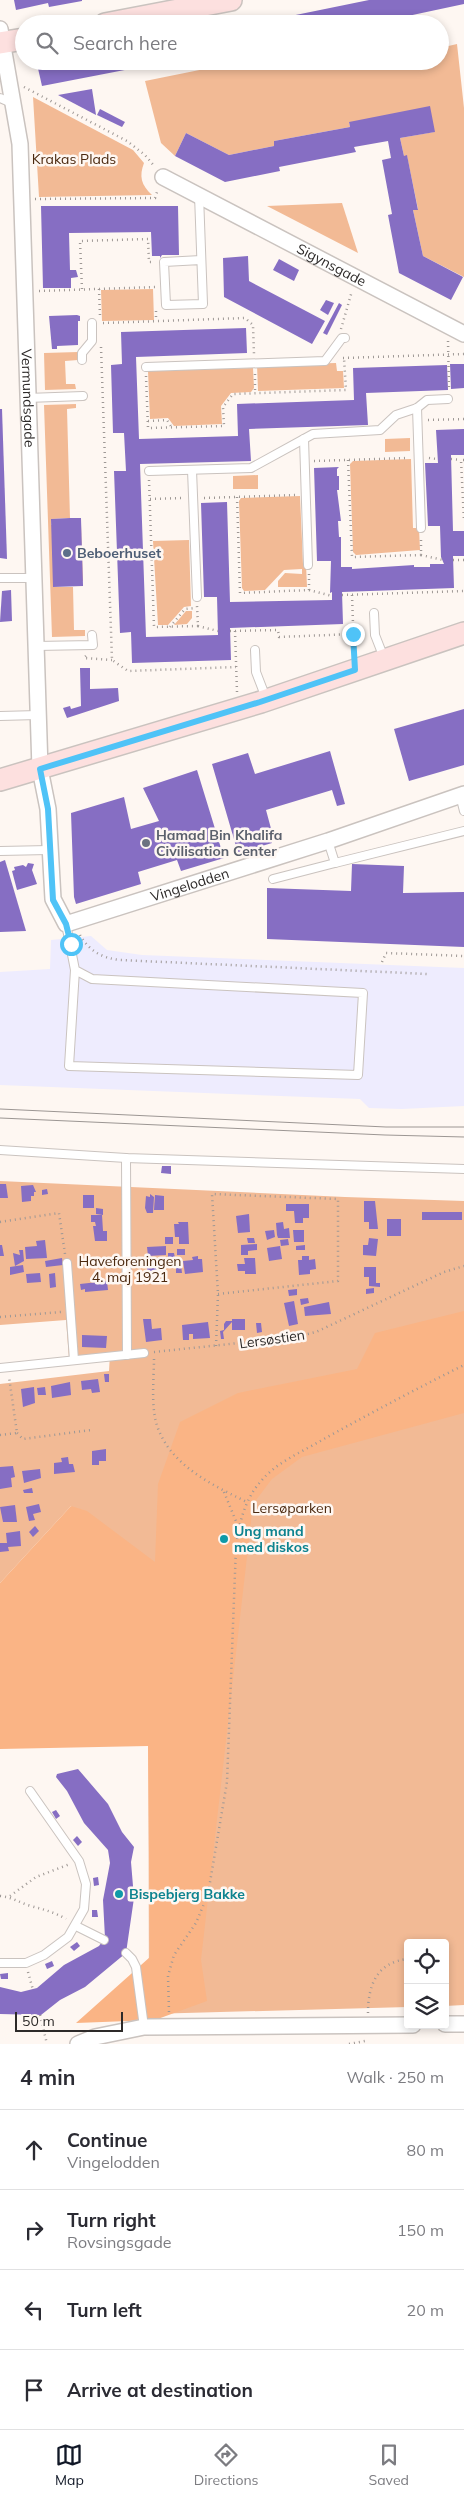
<!DOCTYPE html>
<meta charset="utf-8">
<style>
body{margin:0;font-family:Mulish,sans-serif;background:#f7f7f7;color:#2b2b33}
.controls{position:absolute;right:15px;bottom:15px;display:grid;overflow:hidden;border-radius:5px;box-shadow:0 2px 8px #0003}
.controls button{width:45px;height:45px;display:grid;place-items:center;padding:0;border:0;border-bottom:1px solid #e1e1e2;background:#fff;color:#2b2b33;font:25px sans-serif}
.scale{position:absolute;left:15px;bottom:12px;width:108px;box-sizing:border-box;padding-left:5px;border:2px solid #2d2a29;border-top:0;font-size:14px;line-height:18px;white-space:nowrap;color:#2d2a29;-webkit-text-stroke:4px #fef7f2;paint-order:stroke}
.stop{position:absolute;width:15px;height:15px;margin:-11px;border:4px solid #4fc3f7;border-radius:50%;background:#fff}
.stop.end{background:#4fc3f7;border-color:#fff;box-shadow:0 1px 5px #0008}
.list{margin:0;padding:0;list-style:none}
h2{display:flex;justify-content:space-between;align-items:center;height:65px;margin:0;padding:0 20px;font-size:21px}
h2 small{font-size:16px;font-weight:400;color:#7c7c81}
.list li{display:grid;grid-template-columns:32px 1fr auto;gap:15px;align-items:center;box-sizing:border-box;height:80px;padding:0 20px;border-top:1px solid #e1e1e2}
.list b{display:block;font-size:19px;white-space:nowrap}
.list p{margin:0;font-size:16px;white-space:nowrap;color:#7c7c81}
.list em{font-size:16px;font-style:normal;color:#7c7c81}
.icon{flex:none;width:28px;height:28px;fill:none;stroke:currentColor;stroke-width:2;stroke-linecap:round;stroke-linejoin:round}
.map{position:relative;flex:none;width:464px;height:2044px;overflow:hidden}
.search{position:absolute;background:#fff;box-shadow:0 2px 8px #0003;left:15px;right:15px;top:15px;height:55px;display:flex;align-items:center;gap:12px;box-sizing:border-box;padding:0 18px;border-radius:28px;color:#7c7c81;font-size:19px}
.sheet{height:385px;background:#fff}
nav{display:flex;justify-content:space-around;align-items:center;box-sizing:border-box;height:70px;border-top:1px solid #e1e1e2;background:#fff;font-size:14px;color:#7c7c81}
nav a{display:grid;justify-items:center;gap:2px}
nav .on{color:#111827}
.map>svg:first-child{display:block}
</style>
<div class="map">
<svg width="464" height="2044" viewBox="0 0 464 2044">
<rect width="100%" height="100%" fill="#fef7f2"/>
<path fill="#eeecfe" d="M91 936 107 950 142 955 464 968V1106L402 1109 369 1108 360 1099 0 1085V972L50 969 51 940Z"/>
<g fill="#f2ba95">
<path d="M457 44 464 108V277L423 256 413 210 418 209 407 156H404L400 138 434 132 349 122 350 127 274 141V146L229 155 186 133 175 156 161 143 145 81 244 61H440V48Z"/>
<path d="M33 97 133 150 144 163C139 176 141 185 152 195L39 197Z"/>
<path d="M342 203 358 253 267 206Z"/>
<path d="M153 289 154 320 102 321 101 290Z"/>
<path d="M78 352V360L65 361 66 384H75L76 389 45 390 44 353Z"/>
<path d="M336 363 337 371H343L344 388 258 391 257 365Z"/>
<path d="M253 368 254 388 251 392 231 393 221 406 222 424 174 426 168 418 150 419 148 371Z"/>
<path d="M76 404V408L67 409 70 518 51 519V525H81L83 581 53 582V587H73L74 630H85V636L52 637 44 405Z"/>
<path d="M410 438V451L385 452V439Z"/>
<path d="M411 459 413 528H419L420 550 356 555 353 552 350 464 353 461Z"/>
<path d="M258 475V489H233V476Z"/>
<path d="M300 496 303 564H306L307 587H278V581L285 573 302 574V569L284 570 265 590 244 591 242 588 239 501 241 498Z"/>
<path d="M189 540 191 606 184 607 168 625H158L153 541Z"/>
<path d="M186 611H192V618L187 624 174 625Z"/>
<path d="M0 1181 345 1197 464 1201V2005L445 2006V1943H408V2007L149 2014 148 1603 71 1506 0 1583V1384L109 1371 110 1354 69 1358 66 1320 0 1325Z"/>
</g>
<path fill="#fab485" d="M464 1311V1413L302 1457 272 1479 253 1504 201 1960 207 2001 155 2020 76 2023 150 1957 148 1746 0 1749V1583L71 1506 87 1511 155 1562 158 1484 180 1422 238 1393 357 1369 375 1333Z"/>
<g fill="#866ec3">
<path d="M14 0H82V1L49 7 48 3 16 10Z"/>
<path d="M369 0H464V4L375 23 251 24Z"/>
<path d="M54 61H166V62L42 86 37 64Z"/>
<path d="M92 89 96 115 58 95Z"/>
<path d="M430 106 435 132 400 138 404 156 407 155 418 210H413L423 256 463 277 451 300 399 273 388 215 392 214 382 160 391 158 388 141 354 147 356 152 279 167 280 171 225 182 175 156 186 133 229 155 274 146V141L350 127 349 122Z"/>
<path d="M100 109 125 122 122 127 97 115Z"/>
<path d="M41 206H178L179 255H162L160 258V256H152L151 232 69 233 70 270H76L78 277 71 278V288H43Z"/>
<path d="M248 256 249 281 325 321 312 344 224 297 223 258Z"/>
<path d="M279 259 299 270 294 281 273 270Z"/>
<path d="M326 300 334 303 328 315 320 310Z"/>
<path d="M339 303 342 305 327 335 323 333Z"/>
<path d="M77 315 80 316V321H78V345L57 346V349H52L49 316Z"/>
<path d="M246 328 247 353 136 357 139 439 238 436 237 404 354 400 353 368 447 365 448 390 366 393 368 425 249 429 251 461 140 464 146 637 218 635 217 597H204L201 503 227 502 230 602 332 600V592L330 593 331 561H317L314 468 339 467 337 469V476H339V490H337L341 521H338L339 537H341V567H352V569L414 565V567H430V564H444L441 557 440 526H428L425 463H438L436 430 464 429V455H451L453 531H464V556H453L454 588 342 592 343 624 230 628 231 660 132 663 131 632 120 633 114 471H126L124 433H113L111 365 122 364 121 332Z"/>
<path d="M450 364H464V388L451 389Z"/>
<path d="M0 409H2L7 559 0 558Z"/>
<path d="M70 518H81L83 586 53 587 51 519Z"/>
<path d="M11 590 12 621 0 622 2 591Z"/>
<path d="M80 668H90V689L118 688 119 701 67 718 63 708 70 706 71 709 81 706Z"/>
<path d="M464 709V765L409 781 394 729Z"/>
<path d="M330 751 345 804 337 806 332 790 266 810 273 836H270L272 843 238 853 212 764 248 753 255 774Z"/>
<path d="M197 770 224 858 181 871 177 860 138 872 141 884 76 904 74 897 71 813 124 797 131 829 159 821 143 788Z"/>
<path d="M5 860 26 931 0 932V862Z"/>
<path d="M28 863 34 864 32 870 37 884 17 890 12 871 15 870 14 867 23 865 26 867Z"/>
<path d="M352 864 404 866 403 893 464 892V947L267 939V888L351 891Z"/>
<path d="M162 1166H171V1174L161 1173Z"/>
<path d="M0 1184H6L8 1198H0Z"/>
<path d="M33 1185 36 1192H34V1196H31V1201L22 1202 21 1186Z"/>
<path d="M47 1189 48 1194 42 1195V1190Z"/>
<path d="M150 1194 154 1197 153 1213H147L145 1208 146 1196 150 1197Z"/>
<rect x="83" y="1195" width="11" height="13"/>
<path d="M155 1195 164 1196V1210H154Z"/>
<path d="M364 1201H375L378 1229H369V1222H364Z"/>
<path d="M286 1204H309V1218H303V1223H295L294 1211H286Z"/>
<path d="M96 1208 103 1209V1215L96 1214Z"/>
<rect x="422" y="1212" width="40" height="8"/>
<path d="M249 1214 250 1232 238 1233 236 1216Z"/>
<path d="M91 1215H102L103 1231H107V1241H95L93 1226H96L95 1222H91Z"/>
<rect x="387" y="1219" width="14" height="17"/>
<path d="M178 1222H188L189 1244H179V1237H175L174 1224H179Z"/>
<path d="M283 1222 284 1229 289 1228 290 1238H278L277 1235 276 1223Z"/>
<path d="M274 1230 275 1237 267 1240 265 1231Z"/>
<path d="M293 1230H304V1242H294Z"/>
<rect x="165" y="1237" width="8" height="7"/>
<path d="M247 1238H254L255 1243H248Z"/>
<path d="M369 1238 378 1239 376 1256 363 1255V1245H368Z"/>
<path d="M288 1239 289 1245 281 1246 280 1240Z"/>
<path d="M45 1240 47 1258 26 1259 25 1247 37 1246 36 1241Z"/>
<path d="M257 1244V1250L248 1251V1255H241V1245Z"/>
<path d="M0 1245H2L4 1256H0Z"/>
<path d="M305 1245V1250H296V1246Z"/>
<path d="M166 1246V1255L148 1256 147 1247Z"/>
<path d="M280 1246 282 1259 269 1261 267 1248Z"/>
<rect x="177" y="1249" width="8" height="6"/>
<path d="M19 1250H23L24 1261 15 1266 13 1253 20 1255Z"/>
<path d="M168 1253H174L175 1258 168 1259Z"/>
<path d="M198 1256V1259H202L203 1272 185 1274 183 1261 193 1260 192 1257Z"/>
<path d="M302 1256H309V1260L315 1259 316 1269 310 1270V1274L299 1275 298 1260H302Z"/>
<path d="M62 1258 63 1265 46 1267 45 1261Z"/>
<path d="M244 1258H255L256 1274H245V1271H238L237 1264H245Z"/>
<path d="M147 1259H166V1265H157L158 1282H147Z"/>
<path d="M23 1265 24 1272 10 1275V1267Z"/>
<path d="M181 1265 182 1273H176V1266Z"/>
<path d="M364 1267H376V1283H380V1287L369 1286V1277H364Z"/>
<path d="M40 1273 41 1282 27 1283 26 1274Z"/>
<path d="M55 1273 56 1287 50 1288 49 1274Z"/>
<path d="M107 1281 108 1290 85 1292V1289L81 1290 80 1284Z"/>
<path d="M374 1288V1293L366 1294V1289Z"/>
<path d="M297 1289V1295L289 1296 288 1290Z"/>
<path d="M308 1298 309 1303 301 1305 300 1299Z"/>
<path d="M294 1301 298 1324 289 1326 284 1303Z"/>
<path d="M329 1302 331 1314 305 1316 304 1307Z"/>
<path d="M143 1319H151L152 1329 161 1328 162 1340 146 1342Z"/>
<path d="M232 1319H245V1330H232V1322L223 1332 224 1339H221L220 1331 224 1330V1324L226 1321H232Z"/>
<path d="M208 1322 210 1338 193 1339V1334H189V1340H183L182 1325Z"/>
<path d="M256 1323H261L262 1332 257 1333Z"/>
<path d="M82 1335 107 1336 106 1348 82 1347Z"/>
<path d="M104 1374H109V1382H105Z"/>
<path d="M98 1379 100 1392 92 1393 91 1389 82 1390 81 1381Z"/>
<path d="M70 1382 71 1395 52 1398 51 1386Z"/>
<path d="M34 1387 35 1403 23 1407 21 1389Z"/>
<path d="M45 1387 46 1395H38L37 1388Z"/>
<path d="M106 1449V1461H99V1465H92V1451Z"/>
<path d="M68 1457 69 1464H73L75 1472 54 1474V1463L62 1462 61 1458Z"/>
<path d="M13 1466 15 1477 11 1478 12 1487 0 1489V1467Z"/>
<path d="M40 1469 41 1478 24 1483 22 1471Z"/>
<path d="M32 1488 33 1493H24L23 1490Z"/>
<path d="M39 1504 41 1512 33 1514 35 1520 29 1521 26 1507Z"/>
<path d="M15 1505 17 1522H3L0 1507Z"/>
<path d="M35 1526 39 1531 33 1537 29 1532Z"/>
<path d="M20 1531 21 1546 8 1547 9 1551 0 1552V1543H7L6 1533Z"/>
<path d="M78 1769 108 1804 122 1832 134 1847 131 1862 134 1898 126 1953 85 1987 60 2000 41 2015 0 2014V1987L21 1992 37 1988 64 1965 99 1946 105 1938 103 1900 110 1863 108 1850 84 1823 67 1791 56 1777 57 1774Z"/>
<path d="M56 1810 60 1816 56 1819 52 1812Z"/>
<path d="M77 1836 82 1842 78 1846 73 1840Z"/>
<path d="M98 1877 99 1885 94 1886 93 1878Z"/>
<path d="M92 1910H97L98 1917H92Z"/>
<path d="M77 1942 80 1946 74 1951 70 1947Z"/>
<path d="M52 1961 54 1966 47 1969 45 1964Z"/>
<path d="M8 1973V1979H1L0 1974Z"/>
</g>
<g fill="none" stroke-linecap="round" stroke-linejoin="round">
<g stroke="#cac3bf" stroke-width="10">
<g id="lane">
<path d="M0 98 14 104"/>
<path d="M199 195 203 304 166 305 164 262 201 260"/>
<path d="M82 360V353L92 341V323"/>
<path d="M146 367 325 361 342 338H345"/>
<path d="M27 398 83 396"/>
<path d="M417 408 421 528"/>
<path d="M304 439 308 565"/>
<path d="M192 470 197 597"/>
<path d="M149 471 251 468 313 434 380 430 396 415 417 408 427 400 448 399"/>
<path d="M0 578H34"/>
<path d="M374 613 375 635 384 658"/>
<path d="M36 646 93 645 92 635"/>
<path d="M255 650 256 672 266 698"/>
<path d="M0 716 38 715"/>
<path d="M460 795 464 811"/>
<path d="M328 841 335 863 464 831"/>
<path d="M0 851 49 850"/>
<path d="M273 879 335 863"/>
<path d="M66 924 75 970 92 979 363 993 358 1075 69 1066 75 970"/>
<path d="M0 1150 126 1158 464 1169"/>
<path d="M126 1158 127 1355"/>
<path d="M67 1263 74 1360"/>
<path d="M0 1368 144 1353"/>
<path d="M76 1926 104 1940"/>
<path d="M126 1953 132 1959 136 1967 144 2027"/>
<path d="M0 1963H26L44 1955 68 1937 84 1909 86 1884 79 1861 30 1791"/>
</g>
</g>
<g stroke="#cac3bf" stroke-width="18">
<g id="street">
<path id="s1" d="M0 29 20 144 40 769 48 809 53 899 66 924 328 841 464 794"/>
<path id="s2" d="M163 177 464 334"/>
<path d="M445 2024H464"/>
<path d="M78 2044 95 2037 144 2027 413 2025"/>
</g>
</g>
<g stroke="#cac3bf" stroke-width="24">
<g id="secondary">
<path d="M105 24 231 0"/>
<path d="M0 43 24 39"/>
<path d="M0 780 261 702 464 633"/>
</g>
</g>
<g stroke="#9e9895" stroke-width="2.5" stroke-dasharray="1 4" stroke-linecap="butt">
<path d="M24 87 127 141 145 155 155 167"/>
<path d="M35 199 155 198 158 189"/>
<path d="M82 289 80 241 148 239 149 262H154"/>
<path d="M99 289 100 316"/>
<path d="M39 291 156 287"/>
<path d="M156 311V321"/>
<path d="M103 323 245 318 253 325 254 354"/>
<path d="M341 329 352 291"/>
<path d="M448 341 449 388"/>
<path d="M101 347 112 660 128 671 236 667"/>
<path d="M343 358 464 354"/>
<path d="M255 374V393"/>
<path d="M146 376 148 428 224 426 223 407 233 394 346 390 344 358"/>
<path d="M428 420 464 419"/>
<path d="M148 421 167 420 172 428"/>
<path d="M429 458 437 459"/>
<path d="M451 459 461 460"/>
<path d="M348 460 352 557 421 555V537"/>
<path d="M464 460H461L464 521"/>
<path d="M314 461 408 458"/>
<path d="M149 480 154 627 198 626 197 606"/>
<path d="M237 497 240 593 309 590V574"/>
<path d="M204 498 296 495"/>
<path d="M150 499 183 498"/>
<path d="M421 555 443 560"/>
<path d="M453 560H464"/>
<path d="M309 590 332 596"/>
<path d="M342 595 464 591"/>
<path d="M352 595 354 653"/>
<path d="M198 626 218 631"/>
<path d="M170 627 185 609 196 608"/>
<path d="M230 631 278 630 279 637 353 634"/>
<path d="M235 631 237 692"/>
<path d="M86 656 84 658 112 660"/>
<path d="M80 935C89 951 102 958 120 960L428 974"/>
<path d="M382 962 386 953 464 956"/>
<path d="M0 1222 59 1213 65 1254"/>
<path d="M0 1317 61 1312"/>
<path d="M216 1346 218 1294 212 1194 338 1199V1281L218 1294"/>
<path d="M154 1352 296 1337 316 1332 444 1272 464 1266"/>
<path d="M154 1359C154 1381 150 1410 159 1431 174 1467 214 1486 247 1502"/>
<path d="M17 1433 23 1439 91 1430"/>
<path d="M0 1435 17 1433 9 1377"/>
<path d="M224 1492 238 1526"/>
<path d="M0 1896C12 1897 20 1903 31 1906 45 1910 54 1912 66 1919"/>
<path d="M10 1896 36 1877 70 1864"/>
<path d="M28 1972 33 1990"/>
<path d="M445 1986 448 2010"/>
<path d="M169 2012 168 1976 174 1955 196 1923 208 1894 227 1782 236 1547C239 1523 245 1498 262 1480 277 1462 302 1452 322 1440 369 1414 416 1389 464 1365"/>
<path d="M368 2013C368 1985 377 1962 408 1959"/>
<path d="M40 2015 47 2044"/>
<path d="M349 2044 365 2041"/>
</g>
<use href="#lane" stroke="#fff" stroke-width="8"/>
<use href="#street" stroke="#fff" stroke-width="15"/>
<use href="#secondary" stroke="#fde0df" stroke-width="21"/>
<g stroke="#9c9693" stroke-width="1">
<path d="M0 1109 386 1127H464"/>
<path d="M0 1118 385 1135 464 1137"/>
</g>
</g>
<g fill="none" stroke-linecap="round" stroke-linejoin="round">
<path stroke="#4fc3f7" stroke-width="6" d="M71 944 66 924 53 900 48 809 40 769 260 702 355 670 353 634"/>
</g>
<circle fill="#5c6f8a" stroke="#fef7f2" stroke-width="2" cx="67" cy="553" r="5"/>
<circle fill="#6b7280" stroke="#fef7f2" stroke-width="2" cx="146" cy="843" r="5"/>
<g fill="#0f9aa8" stroke="#fef7f2" stroke-width="2">
<circle cx="224" cy="1539" r="5"/>
<circle cx="119" cy="1894" r="5"/>
</g>
<g text-anchor="middle" stroke-width="5" stroke-linejoin="round" paint-order="stroke">
<g font-size="14" fill="#4b290f" stroke="#fef7f2">
<text x="74" y="164">Krakas Plads</text>
<text x="130" y="1266">Haveforeningen<tspan x="130" dy="16">4. maj 1921</tspan></text>
<text x="292" y="1513">Lersøparken</text>
</g>
<g font-size="14" fill="#2d2a29" stroke="#fef7f2">
<text dy="5" stroke="none"><textPath href="#s2" startOffset="190">Sigynsgade</textPath></text>
<text dy="5" stroke="none"><textPath href="#s1" startOffset="371">Vermundsgade</textPath></text>
<text dy="5" stroke="none"><textPath href="#s1" startOffset="1031">Vingelodden</textPath></text>
<text transform="translate(272 1339) rotate(-8)" y="5">Lersøstien</text>
</g>
<g font-size="14" font-weight="bold" fill="#4e5e75" stroke="#fef7f2" text-anchor="start">
<text x="77" y="558">Beboerhuset</text>
</g>
<g font-size="14" font-weight="bold" fill="#5b616d" stroke="#fef7f2" text-anchor="start">
<text x="156" y="840">Hamad Bin Khalifa<tspan x="156" dy="16">Civilisation Center</tspan></text>
</g>
<g font-size="14" font-weight="bold" fill="#0d838f" stroke="#fef7f2" text-anchor="start">
<text x="234" y="1536">Ung mand<tspan x="234" dy="16">med diskos</tspan></text>
<text x="129" y="1899">Bispebjerg Bakke</text>
</g>
</g>
</svg>
<div class="controls">
<button><svg class="icon" aria-label="locate" viewBox="0 0 24 24"><circle cx="12" cy="12" r="6"/><path d="M12 2v4M12 18v4M2 12h4M18 12h4"/></svg></button>
<button><svg class="icon" aria-label="layers" viewBox="0 0 24 24"><path d="M12 4l9 5-9 5-9-5zM3 14l9 5 9-5"/></svg></button>
</div>
<div class="scale">50 m</div>
<div class="stop" style="left:71px;top:944px"></div>
<div class="stop end" style="left:353px;top:634px"></div>
<div class="search"><svg class="icon" aria-label="search" viewBox="0 0 24 24"><circle cx="10" cy="10" r="6"/><path d="M15 15l6 6"/></svg>Search here</div>
</div>
<section class="sheet">
<h2>4 min<small>Walk · 250 m</small></h2>
<ul class="list">
<li><svg class="icon" aria-label="ahead" viewBox="0 0 24 24"><path d="M12 20V5M6 11l6-6 6 6"/></svg><div><b>Continue</b><p>Vingelodden</p></div><em>80 m</em></li>
<li><svg class="icon" aria-label="right" viewBox="0 0 24 24"><path d="M7 20v-9h11M14 6l5 5-5 5"/></svg><div><b>Turn right</b><p>Rovsingsgade</p></div><em>150 m</em></li>
<li><svg class="icon" aria-label="left" viewBox="0 0 24 24"><path d="M17 20v-9H6M10 6l-5 5 5 5"/></svg><div><b>Turn left</b></div><em>20 m</em></li>
<li><svg class="icon" aria-label="arrive" viewBox="0 0 24 24"><path d="M6 21V4h12l-3 4 3 4H6"/></svg><div><b>Arrive at destination</b></div></li>
</ul>
</section>
<nav>
<a class="on"><svg class="icon" aria-label="map" viewBox="0 0 24 24"><path d="M3 6l6-2 6 2 6-2v14l-6 2-6-2-6 2zM9 4v14M15 6v14"/></svg>Map</a>
<a><svg class="icon" aria-label="directions" viewBox="0 0 24 24"><path d="M12 3l9 9-9 9-9-9zM9 14v-3h6M13 9l2 2-2 2"/></svg>Directions</a>
<a><svg class="icon" aria-label="saved" viewBox="0 0 24 24"><path d="M7 4h10v16l-5-4-5 4z"/></svg>Saved</a>
</nav>
